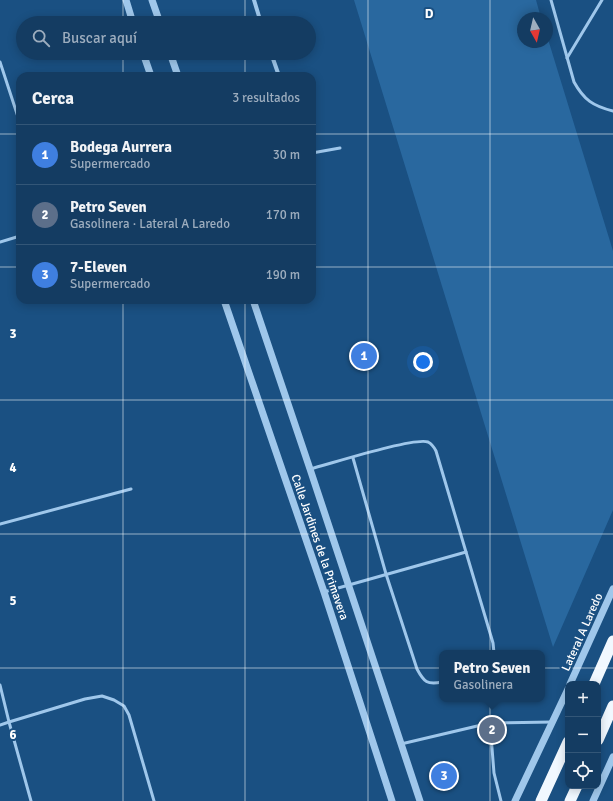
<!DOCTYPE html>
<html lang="es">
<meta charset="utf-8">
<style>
body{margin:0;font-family:Signika,sans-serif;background:#1d4368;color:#f1f3f6}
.controls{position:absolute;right:12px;bottom:12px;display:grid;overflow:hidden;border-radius:8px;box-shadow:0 2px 10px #0003}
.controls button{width:36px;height:36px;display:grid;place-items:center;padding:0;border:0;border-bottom:1px solid #335677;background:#143c62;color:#f1f3f6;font:20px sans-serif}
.compass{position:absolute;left:517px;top:12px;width:36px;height:36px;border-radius:50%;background:#143c62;box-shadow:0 2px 10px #0003;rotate:172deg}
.you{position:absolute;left:423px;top:362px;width:14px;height:14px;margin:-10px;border:3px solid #fff;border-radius:50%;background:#1a73e8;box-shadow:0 0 0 6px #1a73e833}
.badge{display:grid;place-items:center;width:26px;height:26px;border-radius:50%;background:#fdc05a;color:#fff;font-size:13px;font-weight:700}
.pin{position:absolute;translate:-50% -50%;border:2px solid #fff;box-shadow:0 1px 4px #0006}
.popup{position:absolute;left:439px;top:650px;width:106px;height:52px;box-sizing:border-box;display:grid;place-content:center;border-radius:8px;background:#143c62;filter:drop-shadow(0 1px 3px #0005);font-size:13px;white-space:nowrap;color:#9dadbe}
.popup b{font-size:15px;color:#f1f3f6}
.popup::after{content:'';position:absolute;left:50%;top:100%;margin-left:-8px;border:8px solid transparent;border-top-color:#143c62}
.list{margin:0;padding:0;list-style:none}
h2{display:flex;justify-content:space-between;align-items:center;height:52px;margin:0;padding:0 16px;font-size:17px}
h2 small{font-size:13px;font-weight:400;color:#9dadbe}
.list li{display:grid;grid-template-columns:26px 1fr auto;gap:12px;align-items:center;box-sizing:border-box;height:60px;padding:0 16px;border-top:1px solid #335677}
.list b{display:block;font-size:15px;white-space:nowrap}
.list p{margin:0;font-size:13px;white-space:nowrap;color:#9dadbe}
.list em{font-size:13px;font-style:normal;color:#9dadbe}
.icon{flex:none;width:22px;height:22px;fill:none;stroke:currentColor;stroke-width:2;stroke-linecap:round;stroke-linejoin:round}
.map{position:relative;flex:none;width:613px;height:801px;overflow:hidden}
.search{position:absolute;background:#143c62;box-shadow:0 2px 10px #0003;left:16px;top:16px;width:300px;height:44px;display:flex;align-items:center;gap:10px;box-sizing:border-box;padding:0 14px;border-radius:22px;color:#9dadbe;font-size:15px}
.panel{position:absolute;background:#143c62;box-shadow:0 2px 10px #0003;left:16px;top:72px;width:300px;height:232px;border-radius:12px}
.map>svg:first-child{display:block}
</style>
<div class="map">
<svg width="613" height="801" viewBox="0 0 613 801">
<rect width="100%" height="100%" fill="#1a5082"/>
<path fill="#29689f" d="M354 0H536L541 18H523V42H547V36L613 251V510L553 647Z"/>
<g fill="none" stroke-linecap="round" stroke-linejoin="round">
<g stroke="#9fc7eb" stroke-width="3">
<path d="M551 0 574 82C584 100 593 106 613 111"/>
<path d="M567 58 602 0"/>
<path d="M0 62 20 123"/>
<path d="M312 153 340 148"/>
<path d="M0 242 20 236"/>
<path d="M353 458 386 574 417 669C424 682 427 685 442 682"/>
<path d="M310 469C330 464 414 437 428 442 432 444 434 447 436 451L493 643 494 653"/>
<path d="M0 524 131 489"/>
<path d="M324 592 466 552"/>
<path d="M0 685 9 722 0 725"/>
<path d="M401 744 490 723"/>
<path d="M31 801 9 722 85 699 102 696 114 700 124 706 129 715 154 801"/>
<path d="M501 801 494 773 490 723 552 722"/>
</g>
<g stroke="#9fc7eb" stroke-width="4">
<path d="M254 0 261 23"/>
<path d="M271 53 279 76"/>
</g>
<g stroke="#9fc7eb" stroke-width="7">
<path d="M126 0 133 23"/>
<path d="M152 0 160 23"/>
<path d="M143 53 151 76"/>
<path d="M170 53 178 76"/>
<path d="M224 300 324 592 392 801"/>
<path d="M253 300 310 469 420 801"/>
<path d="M570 684 613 589"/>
<path d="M515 801 568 689"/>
<path d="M593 801 613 757"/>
</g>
<g stroke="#f1f8ff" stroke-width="11">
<path d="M594 684 613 641"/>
<path d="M598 740 613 706"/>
<path d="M541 801 568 742"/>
<path d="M570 801 577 786"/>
</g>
</g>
<path fill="none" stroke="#fff" stroke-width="1" stroke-opacity="0.55" d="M123 0V23M245 0V23M368 0V801M490 0V801M123 53V76M245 53V76M0 134H20M312 134H613M0 267H20M312 267H613M123 300V801M245 300V801M0 400H613M0 534H613M0 668H613"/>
<g text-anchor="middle" stroke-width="4" stroke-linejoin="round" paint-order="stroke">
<g font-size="12" fill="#fff" stroke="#1a5082">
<text transform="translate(320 547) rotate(71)" y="4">Calle Jardines de la Primavera</text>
<text transform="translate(582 632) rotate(-66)" y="4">Lateral A Laredo</text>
</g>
</g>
<g font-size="13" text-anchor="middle" font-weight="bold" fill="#fff" stroke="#1a5082" stroke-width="4" stroke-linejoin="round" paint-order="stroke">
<text x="429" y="18">D</text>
<text x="13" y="338">3</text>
<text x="13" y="472">4</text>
<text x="13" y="605">5</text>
<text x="13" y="739">6</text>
</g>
</svg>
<div class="controls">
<button>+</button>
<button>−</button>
<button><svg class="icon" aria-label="locate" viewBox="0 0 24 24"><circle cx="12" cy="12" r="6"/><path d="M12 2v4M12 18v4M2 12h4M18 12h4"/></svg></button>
</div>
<svg class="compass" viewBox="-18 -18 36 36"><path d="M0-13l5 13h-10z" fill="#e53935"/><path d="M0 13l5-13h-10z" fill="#9dadbe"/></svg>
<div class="you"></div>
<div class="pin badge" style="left:364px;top:356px;background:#3f7fe0">1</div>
<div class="pin badge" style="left:492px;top:730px;background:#5c6f8a">2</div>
<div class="popup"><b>Petro Seven</b>Gasolinera</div>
<div class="pin badge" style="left:444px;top:776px;background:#3f7fe0">3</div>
<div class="search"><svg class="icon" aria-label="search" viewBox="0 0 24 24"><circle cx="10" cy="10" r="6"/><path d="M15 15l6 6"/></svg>Buscar aquí</div>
<section class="panel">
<h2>Cerca<small>3 resultados</small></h2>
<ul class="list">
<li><span class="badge" style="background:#3f7fe0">1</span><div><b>Bodega Aurrera</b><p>Supermercado</p></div><em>30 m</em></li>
<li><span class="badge" style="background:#5c6f8a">2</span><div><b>Petro Seven</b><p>Gasolinera · Lateral A Laredo</p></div><em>170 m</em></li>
<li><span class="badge" style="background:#3f7fe0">3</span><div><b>7-Eleven</b><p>Supermercado</p></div><em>190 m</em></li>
</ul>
</section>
</div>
